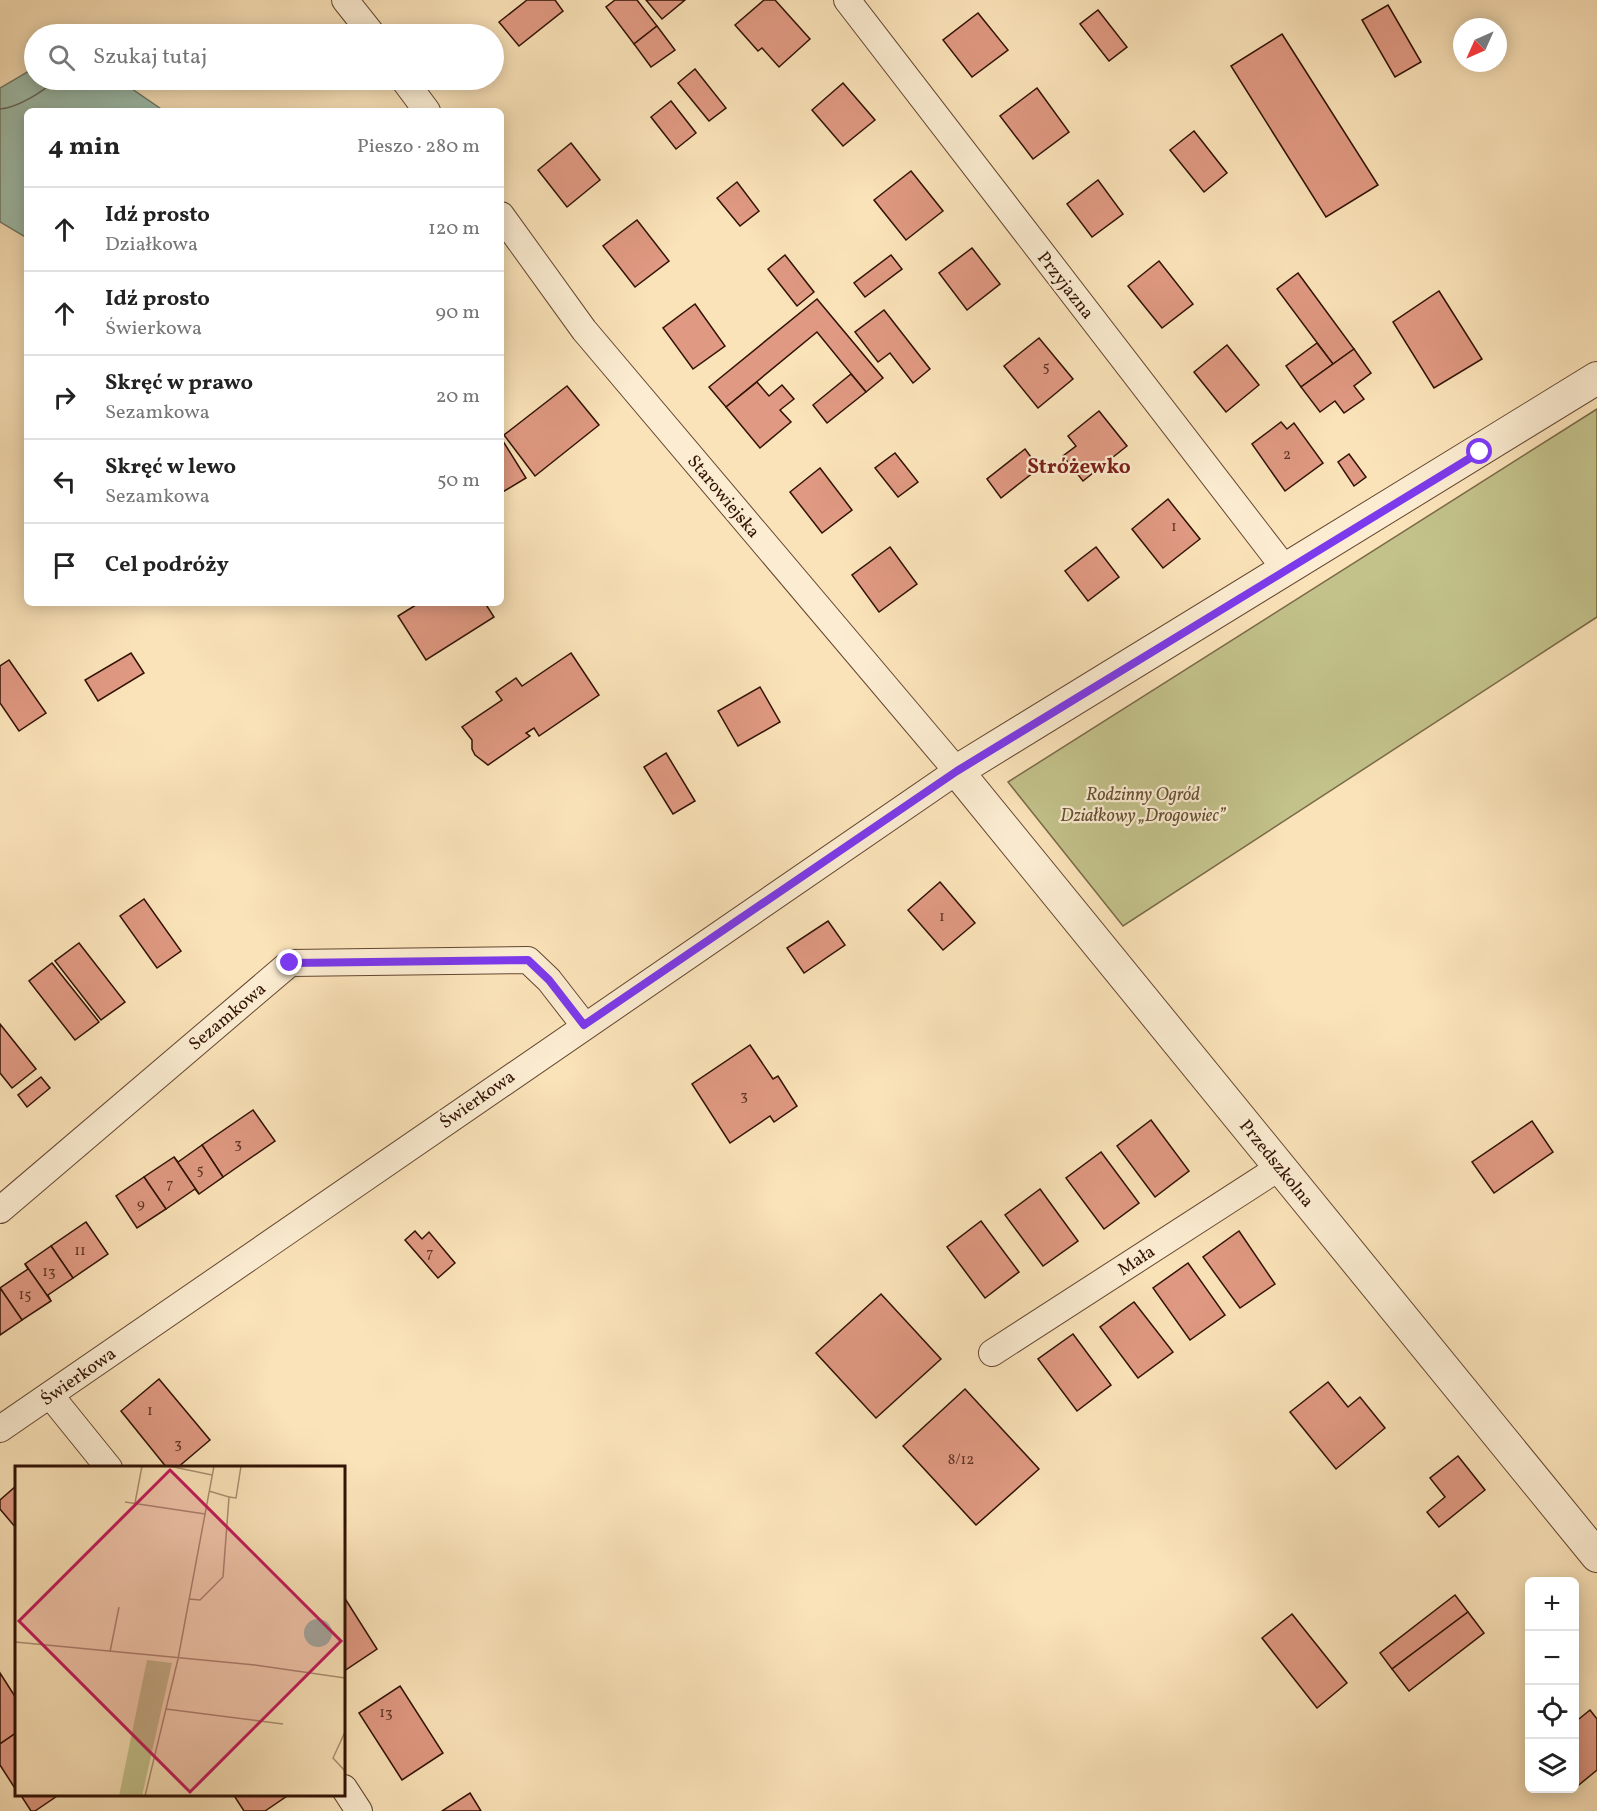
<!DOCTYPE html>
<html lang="pl">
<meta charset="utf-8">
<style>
body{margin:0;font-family:Vollkorn,serif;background:#f6f6f6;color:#222}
.controls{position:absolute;right:18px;bottom:18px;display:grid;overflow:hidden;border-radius:9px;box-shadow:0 3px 15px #0003}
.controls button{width:54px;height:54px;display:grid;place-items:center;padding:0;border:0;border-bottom:2px solid #e0e0e0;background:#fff;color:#222;font:30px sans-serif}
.compass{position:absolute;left:1453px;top:18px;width:54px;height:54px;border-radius:50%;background:#fff;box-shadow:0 3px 15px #0003;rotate:225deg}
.stop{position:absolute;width:18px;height:18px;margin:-14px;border:4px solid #7c3aed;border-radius:50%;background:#fff}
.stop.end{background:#7c3aed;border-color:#fff;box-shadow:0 2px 6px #0008}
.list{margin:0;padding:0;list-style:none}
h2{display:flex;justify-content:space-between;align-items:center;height:78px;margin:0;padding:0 24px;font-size:26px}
h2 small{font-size:20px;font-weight:400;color:#767676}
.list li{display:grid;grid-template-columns:39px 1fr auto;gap:18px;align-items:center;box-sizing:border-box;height:84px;padding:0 24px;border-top:2px solid #e0e0e0}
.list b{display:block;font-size:22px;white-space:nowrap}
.list p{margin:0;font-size:20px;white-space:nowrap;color:#767676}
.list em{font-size:20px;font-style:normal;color:#767676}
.icon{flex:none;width:33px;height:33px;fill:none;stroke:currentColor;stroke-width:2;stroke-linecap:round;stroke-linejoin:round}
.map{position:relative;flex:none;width:1597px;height:1811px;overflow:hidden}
.search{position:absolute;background:#fff;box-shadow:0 3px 15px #0003;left:24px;top:24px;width:480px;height:66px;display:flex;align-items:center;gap:15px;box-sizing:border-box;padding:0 21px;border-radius:33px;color:#767676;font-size:22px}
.panel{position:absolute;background:#fff;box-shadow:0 3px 15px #0003;left:24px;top:108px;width:480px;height:498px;border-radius:9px}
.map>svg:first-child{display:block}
</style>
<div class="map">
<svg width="1597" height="1811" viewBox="0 0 1597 1811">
<rect width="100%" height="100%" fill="#fbe3b9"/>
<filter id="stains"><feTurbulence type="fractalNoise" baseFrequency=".00333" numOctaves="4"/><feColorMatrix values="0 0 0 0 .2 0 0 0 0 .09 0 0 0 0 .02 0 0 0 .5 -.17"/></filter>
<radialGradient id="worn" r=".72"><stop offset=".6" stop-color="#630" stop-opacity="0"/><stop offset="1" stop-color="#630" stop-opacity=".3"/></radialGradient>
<path fill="#c3c28b" stroke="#7a6a48" stroke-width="1.5" d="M1597 409V617L1123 926 1008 782Z"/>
<path fill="#9fbeab" stroke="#737968" stroke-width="1.5" d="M34 68V80H119L164 111H27V238L0 222V88Z"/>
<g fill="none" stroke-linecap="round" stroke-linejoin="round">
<path stroke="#686858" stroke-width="1.5" d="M0 109C16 108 44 92 54 80"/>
</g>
<g fill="#e09982" stroke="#311204" stroke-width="1.5">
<path d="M527 0H555L563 11 519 46 499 22Z"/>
<path d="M615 0H637L657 26 634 44 606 7Z"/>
<path d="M646 0H685L662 19Z"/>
<path d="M764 0H775L810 39 779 67 762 48 758 51 735 25Z"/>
<path d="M1388 5 1421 62 1395 77 1362 20Z"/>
<path d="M1098 10 1127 47 1109 61 1080 24Z"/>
<path d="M978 13 1008 50 972 77 943 40Z"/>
<path d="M657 26 675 50 651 67 634 44Z"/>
<path d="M1282 34 1378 185 1326 217 1231 66Z"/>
<path d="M695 69 726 108 709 121 678 83Z"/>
<path d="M843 83 875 120 843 146 812 110Z"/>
<path d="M1037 88 1069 132 1033 159 1000 116Z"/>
<path d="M671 101 696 133 676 149 651 117Z"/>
<path d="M1194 131 1227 173 1204 192 1170 150Z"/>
<path d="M571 143 600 180 567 207 538 170Z"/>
<path d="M911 171 943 211 906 240 874 200Z"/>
<path d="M1098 180 1123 214 1092 237 1067 204Z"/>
<path d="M737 182 759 211 740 226 717 198Z"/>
<path d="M637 220 669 261 635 287 603 246Z"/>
<path d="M972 248 1000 284 967 310 939 273Z"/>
<path d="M785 255 814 292 797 306 768 269Z"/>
<path d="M891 255 902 269 865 297 854 283Z"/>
<path d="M1159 261 1193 304 1162 328 1128 286Z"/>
<path d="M1298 273 1354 349 1333 364 1277 289Z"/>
<path d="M1439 291 1482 359 1434 388 1393 322Z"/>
<path d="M817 299 883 378 866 392 817 332 726 407 709 387Z"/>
<path d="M695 304 725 346 693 369 663 328Z"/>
<path d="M884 310 930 369 913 383 890 353 878 362 855 332Z"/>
<path d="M1039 338 1073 379 1038 408 1004 366Z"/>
<path d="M1317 343 1333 364 1301 387 1286 366Z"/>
<path d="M1227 345 1259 385 1226 412 1194 372Z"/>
<path d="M1354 349 1371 373 1354 386 1364 399 1344 413 1335 401 1320 412 1301 387Z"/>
<path d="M851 374 866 392 827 423 813 405Z"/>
<path d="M757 382 769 396 782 385 794 399 780 410 791 422 760 448 726 407Z"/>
<path d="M567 386 599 425 535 476 504 435Z"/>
<path d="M1099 411 1127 446 1083 481 1063 456 1076 446 1068 436Z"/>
<path d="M1281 422 1287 429 1294 423 1323 463 1285 491 1252 444Z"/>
<path d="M501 438 526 478 501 493Z"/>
<path d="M1025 449 1039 468 1001 498 987 479Z"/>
<path d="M895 453 918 482 898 497 875 468Z"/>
<path d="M1349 454 1366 477 1354 486 1338 462Z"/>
<path d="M820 468 852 510 822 533 790 492Z"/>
<path d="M1168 499 1200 539 1163 568 1132 529Z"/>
<path d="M890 547 917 584 879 612 852 575Z"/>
<path d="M1096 547 1119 577 1088 601 1065 571Z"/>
<path d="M419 603H485L494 617 426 660 398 616Z"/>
<path d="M131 653 144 673 98 701 85 680Z"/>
<path d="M571 653 599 695 539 736 534 728 526 733 530 736 488 765 475 755 472 749V740L462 727 502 700 496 692 516 678 522 686Z"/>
<path d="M9 660 46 713 19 731 0 703V666Z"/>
<path d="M760 687 780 722 738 746 718 711Z"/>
<path d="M666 753 695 801 673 814 644 767Z"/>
<path d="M940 882 975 923 943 950 908 910Z"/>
<path d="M144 899 181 951 157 968 120 916Z"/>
<path d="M828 921 845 945 804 973 787 948Z"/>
<path d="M79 943 125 1002 101 1020 55 961Z"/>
<path d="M52 963 99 1022 75 1040 29 981Z"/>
<path d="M0 1024 36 1069 12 1088 0 1073Z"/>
<path d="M750 1045 773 1079 778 1076 797 1106 774 1122 770 1116 730 1143 692 1084Z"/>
<path d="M41 1077 50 1088 27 1107 18 1095Z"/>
<path d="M253 1110 275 1141 223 1177 202 1145Z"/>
<path d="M1151 1120 1189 1171 1155 1197 1117 1146Z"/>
<path d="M1532 1121 1553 1152 1494 1193 1472 1162Z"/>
<path d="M202 1145 223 1177 199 1194 174 1157 178 1162Z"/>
<path d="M1101 1152 1139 1203 1104 1229 1066 1178Z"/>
<path d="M174 1157 199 1194 195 1189 166 1209 144 1177Z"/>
<path d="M144 1177 166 1209 137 1228 116 1196Z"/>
<path d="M1040 1189 1078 1241 1043 1266 1005 1215Z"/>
<path d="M981 1221 1019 1272 985 1298 947 1247Z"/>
<path d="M86 1222 108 1254 73 1278 51 1246Z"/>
<path d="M415 1231 422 1239 429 1232 455 1263 438 1278 405 1240Z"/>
<path d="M1239 1231 1275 1284 1240 1308 1203 1257Z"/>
<path d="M51 1246 73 1278 48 1295 51 1301 25 1264Z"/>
<path d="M1188 1263 1225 1315 1190 1340 1153 1288Z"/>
<path d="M25 1264 51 1301 22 1320 0 1288 28 1269Z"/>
<path d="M0 1288 22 1320 0 1335Z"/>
<path d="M881 1294 941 1359 876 1418 816 1353Z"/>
<path d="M1134 1302 1173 1352 1138 1378 1100 1327Z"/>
<path d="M1073 1334 1111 1385 1077 1411 1038 1359Z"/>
<path d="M159 1379 210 1440 177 1468H167L121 1411Z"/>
<path d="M1328 1382 1348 1407 1360 1397 1385 1428 1336 1469 1290 1412Z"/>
<path d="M965 1389 1039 1469 976 1525 903 1446Z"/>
<path d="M1458 1456 1485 1490 1439 1527 1427 1512 1445 1497 1430 1478Z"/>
<path d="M16 1486V1528L0 1509V1500Z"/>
<path d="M1455 1595 1468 1612 1392 1669 1380 1653Z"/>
<path d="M344 1597 377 1649 344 1671Z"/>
<path d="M1468 1612 1484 1633 1409 1691 1392 1669Z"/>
<path d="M1292 1614 1347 1683 1317 1708 1262 1638Z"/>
<path d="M0 1673 16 1698V1733L0 1744Z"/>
<path d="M400 1686 443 1753 402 1780 359 1713Z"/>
<path d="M1590 1710 1597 1719V1770L1574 1789V1723Z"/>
<path d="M16 1733V1790L0 1765V1744Z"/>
<path d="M470 1793 481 1811H442Z"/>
<path d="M20 1794H60L35 1811H31Z"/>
<path d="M233 1794H290L265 1811H244Z"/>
</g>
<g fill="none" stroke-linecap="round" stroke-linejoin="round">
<g stroke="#644631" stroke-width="28">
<g id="minor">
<path d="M345 0 372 34"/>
<path d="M847 0 1286 570"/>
<path d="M404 80 427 111"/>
<path d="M0 1210 290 963 528 960 549 980 584 1025"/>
<path d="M992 1353 1280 1167"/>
<path d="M50 1395 109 1468"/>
<path d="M0 1429 957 771 584 330 501 215"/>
<path d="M344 1788 359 1811"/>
</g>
</g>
<g stroke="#644631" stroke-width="34">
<path id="tertiary" d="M1597 378 957 771 1597 1556"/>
</g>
<use href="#minor" stroke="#fcedd2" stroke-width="26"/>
<use href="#tertiary" stroke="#fcedd2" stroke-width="32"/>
</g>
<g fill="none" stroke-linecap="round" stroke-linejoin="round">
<path stroke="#7c3aed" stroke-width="8" d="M290 963 528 960 549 980 584 1025 957 771 1480 452"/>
</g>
<g text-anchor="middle" stroke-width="4.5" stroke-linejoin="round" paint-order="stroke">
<g font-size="15" fill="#5d3424">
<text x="1046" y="371">5</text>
<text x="1287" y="459">2</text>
<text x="1174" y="531">1</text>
<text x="942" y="921">1</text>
<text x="744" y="1100">3</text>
<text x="238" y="1148">3</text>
<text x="200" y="1174">5</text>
<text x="170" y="1188">7</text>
<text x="141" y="1208">9</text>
<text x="80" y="1255">11</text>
<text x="430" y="1257">7</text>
<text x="49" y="1276">13</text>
<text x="25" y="1299">15</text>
<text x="150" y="1415">1</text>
<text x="178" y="1448">3</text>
<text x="961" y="1464">8/12</text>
<text x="386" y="1717">13</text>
</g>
<g font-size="18" fill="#311204" stroke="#fcedd2">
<text transform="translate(1066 285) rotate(52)" y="6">Przyjazna</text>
<text transform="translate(724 496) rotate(50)" y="6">Starowiejska</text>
<text transform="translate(227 1016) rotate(-40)" y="6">Sezamkowa</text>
<text transform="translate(477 1099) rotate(-35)" y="6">Świerkowa</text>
<text transform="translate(1277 1163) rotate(51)" y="6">Przedszkolna</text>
<text transform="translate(1136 1260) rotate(-33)" y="6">Mała</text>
<text transform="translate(78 1376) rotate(-35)" y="6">Świerkowa</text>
</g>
<g font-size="18" font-style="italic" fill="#645033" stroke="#fcedd2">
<text x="1143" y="800">Rodzinny Ogród<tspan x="1143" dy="21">Działkowy „Drogowiec”</tspan></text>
</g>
<g font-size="21" font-weight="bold" fill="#7a1f14" stroke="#fcedd2">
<text x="1079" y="473">Stróżewko</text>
</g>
</g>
<g transform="translate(15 1466)">
<rect width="330" height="330" fill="#fbe3b9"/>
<path d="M132 194 157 197 127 330H104Z" fill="#c3c28b"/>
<path d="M289 167a14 14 0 1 1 28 0a14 14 0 1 1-28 0Z" fill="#9fbeab"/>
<path fill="none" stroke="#aa8f71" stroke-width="1.5" d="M154 0 197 9M214 31 221 32 226 0M110 36 190 48M120 37 127 0M174 133 185 134 208 111 214 31 194 25M0 176 240 199 330 212M95 186 104 141M151 243 268 258M330 266 318 292 330 305M130 330 163 193 199 0"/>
<path fill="#c2185b" fill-opacity="0.15" stroke="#c2185b" stroke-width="3" d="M155 4 326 175 175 326 4 155Z"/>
<rect width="330" height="330" fill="none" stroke="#311204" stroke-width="3"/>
</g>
<rect width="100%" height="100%" filter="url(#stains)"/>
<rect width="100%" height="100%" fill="url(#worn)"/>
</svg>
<div class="controls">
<button>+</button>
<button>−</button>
<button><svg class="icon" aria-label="locate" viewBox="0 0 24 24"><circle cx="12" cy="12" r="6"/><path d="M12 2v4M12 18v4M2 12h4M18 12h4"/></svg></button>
<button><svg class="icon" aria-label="layers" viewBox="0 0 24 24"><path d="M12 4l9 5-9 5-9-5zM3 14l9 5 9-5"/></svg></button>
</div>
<svg class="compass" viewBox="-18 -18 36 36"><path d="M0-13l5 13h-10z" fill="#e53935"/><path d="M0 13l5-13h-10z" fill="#767676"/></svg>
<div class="stop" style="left:1480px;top:452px"></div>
<div class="stop end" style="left:290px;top:963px"></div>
<div class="search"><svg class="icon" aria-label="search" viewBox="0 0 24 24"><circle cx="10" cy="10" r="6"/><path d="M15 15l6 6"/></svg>Szukaj tutaj</div>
<section class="panel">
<h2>4 min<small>Pieszo · 280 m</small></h2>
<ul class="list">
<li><svg class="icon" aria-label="ahead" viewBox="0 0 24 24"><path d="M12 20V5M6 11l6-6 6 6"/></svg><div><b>Idź prosto</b><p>Działkowa</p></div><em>120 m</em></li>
<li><svg class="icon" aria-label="ahead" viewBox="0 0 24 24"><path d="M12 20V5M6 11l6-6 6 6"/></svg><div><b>Idź prosto</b><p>Świerkowa</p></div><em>90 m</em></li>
<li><svg class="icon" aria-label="right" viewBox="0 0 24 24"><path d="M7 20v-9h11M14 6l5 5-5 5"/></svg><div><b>Skręć w prawo</b><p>Sezamkowa</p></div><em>20 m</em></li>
<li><svg class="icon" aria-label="left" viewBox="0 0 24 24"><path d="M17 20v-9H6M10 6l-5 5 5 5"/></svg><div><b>Skręć w lewo</b><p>Sezamkowa</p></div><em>50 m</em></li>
<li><svg class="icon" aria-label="arrive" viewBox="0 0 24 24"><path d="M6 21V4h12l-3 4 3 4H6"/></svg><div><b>Cel podróży</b></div></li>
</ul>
</section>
</div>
